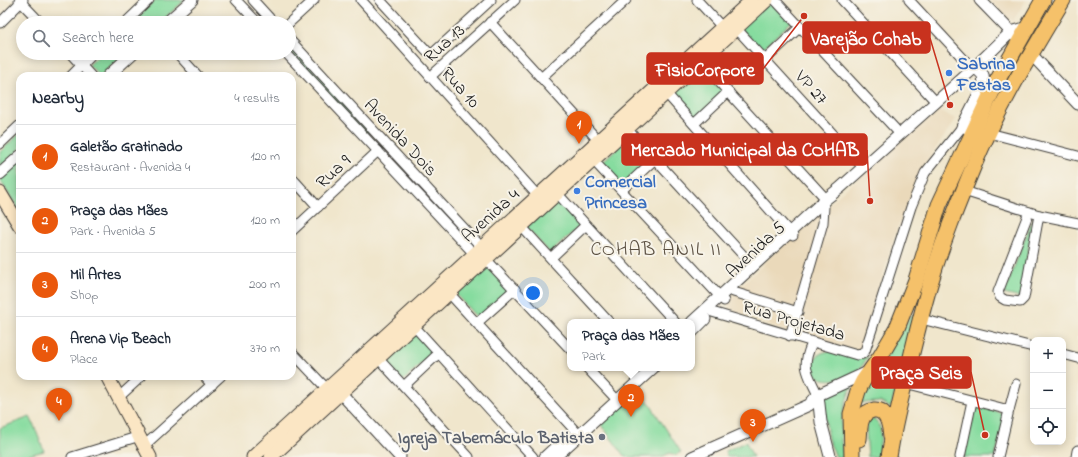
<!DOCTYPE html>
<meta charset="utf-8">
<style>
body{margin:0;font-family:"Indie Flower",sans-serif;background:#f6f6f7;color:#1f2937}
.controls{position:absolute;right:12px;bottom:12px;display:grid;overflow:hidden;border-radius:8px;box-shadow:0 2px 10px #0003}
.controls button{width:36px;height:36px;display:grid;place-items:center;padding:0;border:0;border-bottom:1px solid #e0e1e3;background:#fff;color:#1f2937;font:20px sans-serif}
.you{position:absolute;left:533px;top:293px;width:14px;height:14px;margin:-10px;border:3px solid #fff;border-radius:50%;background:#1a73e8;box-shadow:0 0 0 6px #1a73e833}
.badge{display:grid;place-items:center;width:26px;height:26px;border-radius:50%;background:#ea580c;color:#fff;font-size:13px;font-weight:700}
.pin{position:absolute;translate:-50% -33px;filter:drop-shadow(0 1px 2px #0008)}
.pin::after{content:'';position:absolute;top:21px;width:14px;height:12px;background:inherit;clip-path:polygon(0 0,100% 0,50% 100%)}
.popup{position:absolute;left:567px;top:319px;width:128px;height:52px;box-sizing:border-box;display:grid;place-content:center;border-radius:8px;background:#fff;filter:drop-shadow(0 1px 3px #0005);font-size:13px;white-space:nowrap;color:#747a83}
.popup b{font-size:15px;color:#1f2937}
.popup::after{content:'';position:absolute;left:50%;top:100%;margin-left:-8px;border:8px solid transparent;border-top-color:#fff}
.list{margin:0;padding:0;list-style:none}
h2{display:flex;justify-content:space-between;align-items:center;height:52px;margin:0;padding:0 16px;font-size:17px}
h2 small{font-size:13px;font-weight:400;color:#747a83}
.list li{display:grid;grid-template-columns:26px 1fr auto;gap:12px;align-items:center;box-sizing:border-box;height:64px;padding:0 16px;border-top:1px solid #e0e1e3}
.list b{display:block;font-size:15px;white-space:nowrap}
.list p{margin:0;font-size:13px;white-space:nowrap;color:#747a83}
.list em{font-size:13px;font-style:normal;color:#747a83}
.icon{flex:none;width:22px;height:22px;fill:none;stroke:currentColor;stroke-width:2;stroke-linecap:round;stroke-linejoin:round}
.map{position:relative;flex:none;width:1078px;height:457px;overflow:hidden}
.search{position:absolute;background:#fff;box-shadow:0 2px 10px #0003;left:16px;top:16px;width:280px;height:44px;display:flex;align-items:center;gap:10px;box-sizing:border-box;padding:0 14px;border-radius:22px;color:#747a83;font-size:15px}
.panel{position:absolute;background:#fff;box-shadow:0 2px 10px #0003;left:16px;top:72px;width:280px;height:308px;border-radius:12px}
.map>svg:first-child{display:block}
</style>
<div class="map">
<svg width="1078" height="457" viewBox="0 0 1078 457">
<rect width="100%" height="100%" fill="#f7f3e8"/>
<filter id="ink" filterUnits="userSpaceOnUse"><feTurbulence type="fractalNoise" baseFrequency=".025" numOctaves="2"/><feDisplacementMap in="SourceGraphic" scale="8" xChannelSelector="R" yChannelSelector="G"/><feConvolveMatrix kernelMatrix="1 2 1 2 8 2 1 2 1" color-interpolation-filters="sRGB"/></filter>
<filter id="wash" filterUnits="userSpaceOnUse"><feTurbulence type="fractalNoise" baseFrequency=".012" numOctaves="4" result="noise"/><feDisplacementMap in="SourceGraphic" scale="16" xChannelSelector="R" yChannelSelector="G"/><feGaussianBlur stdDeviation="0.9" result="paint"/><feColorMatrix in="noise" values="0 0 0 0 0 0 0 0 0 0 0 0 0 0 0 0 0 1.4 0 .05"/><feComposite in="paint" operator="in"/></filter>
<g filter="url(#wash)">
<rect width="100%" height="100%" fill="#f0e6cc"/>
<g fill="#ead9ba">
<path d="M989 0H1026L1013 21 1004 15Z"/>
<path d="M936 109 956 119 921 170 896 233 860 350 812 343 729 308 726 301 734 292 793 236Z"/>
</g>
<g fill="#86dc9f" stroke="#517c5e">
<path d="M155 0H185L159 23H132Z"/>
<path d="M770 0 791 22 761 50 740 28Z"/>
<path d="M289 42 370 132 366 136 289 52Z"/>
<path d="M101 53H126L100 76 89 65Z"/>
<path d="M701 66 725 92 694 121 670 94Z"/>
<path d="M20 133V149L0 167V152Z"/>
<path d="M631 135 651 159 621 188 600 164Z"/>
<path d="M20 160V212L0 180V178Z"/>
<path d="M557 199 581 225 550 253 526 227Z"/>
<path d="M1033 217 1021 298 1004 294Z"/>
<path d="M485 265 509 290 478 319 454 292Z"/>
<path d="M911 315H915L891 408 880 402 860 403 866 389Z"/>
<path d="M411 330 433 352 403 381 381 359Z"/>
<path d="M831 351 863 358 868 356C865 361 862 368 857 371 844 380 815 387 811 366 816 355 820 352 831 351Z"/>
<path d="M847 385 852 386C841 412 839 429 843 457H836L828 439 823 398Z"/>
<path d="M638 386 681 452 675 455 670 453 661 457H625L599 422 610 411H614L632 396V391Z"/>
<path d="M976 406 1006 414 995 457H964Z"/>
<path d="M30 417 33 423 44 451 22 457H0V428Z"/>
<path d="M873 419C886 424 879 446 878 457H868L866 429 869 421Z"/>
<path d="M746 442 753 457H727L725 451Z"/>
</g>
</g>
<g filter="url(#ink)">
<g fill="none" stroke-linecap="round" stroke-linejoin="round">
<g stroke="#3c3a36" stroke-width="11">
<g id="minor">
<path d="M19 0 41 23"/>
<path d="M236 0 258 23"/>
<path d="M253 0 274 23"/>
<path d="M361 0 538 196"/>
<path d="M380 0 427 51 432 54 491 0"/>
<path d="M697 0 722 27"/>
<path d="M775 0 900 134"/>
<path d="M842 0 936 102"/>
<path d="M909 0 973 69"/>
<path d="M490 22 598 140"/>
<path d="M0 23 23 0"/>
<path d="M125 23 149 0"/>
<path d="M289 23 314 0"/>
<path d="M736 28 863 167"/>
<path d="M289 39 486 252"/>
<path d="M70 53 91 76"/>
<path d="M177 53 198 76"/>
<path d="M286 53 478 258"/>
<path d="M765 60 800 27"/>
<path d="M700 61 826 199"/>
<path d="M71 76 94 53"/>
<path d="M430 77 515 0"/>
<path d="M541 78 626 0"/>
<path d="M666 93 793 236"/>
<path d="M694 124 728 92"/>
<path d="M627 129 753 266"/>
<path d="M989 133 1078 156"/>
<path d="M0 144 20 125"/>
<path d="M593 160 724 301"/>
<path d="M292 178 318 207"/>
<path d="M622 190 655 159"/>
<path d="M964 191 1039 215 1078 223"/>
<path d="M557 193 675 322"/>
<path d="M1029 212 998 292 1000 297 1005 300 1020 302 1024 298 1039 215"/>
<path d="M521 226 609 322"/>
<path d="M292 231 378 151"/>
<path d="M551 258 586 225"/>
<path d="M486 259 570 349"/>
<path d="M727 290 798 312"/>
<path d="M449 293 579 435"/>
<path d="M712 312 857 355 862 354 865 351 911 207 925 173 962 127 967 129"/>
<path d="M921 319 1033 347"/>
<path d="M477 323 515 289"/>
<path d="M414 326 533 457"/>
<path d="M790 336 823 223 824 207"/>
<path d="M812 343C801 367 807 372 818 395"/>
<path d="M292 352 327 389"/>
<path d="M1063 354 1078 358"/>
<path d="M375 355 469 457"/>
<path d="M587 368 617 400"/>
<path d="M204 376 212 385"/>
<path d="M905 383 1009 410 998 457"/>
<path d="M404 386 439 353"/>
<path d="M119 397 142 376"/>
<path d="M1009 410 1016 384"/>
<path d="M145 445 221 376"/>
<path d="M72 457 140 436"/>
<path d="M960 457 972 401"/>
</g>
</g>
<g stroke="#3c3a36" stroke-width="13">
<g id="tertiary">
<path d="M980 0 1016 37"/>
<path d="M166 23 192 0"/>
<path d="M1031 54 1078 104"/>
<path d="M108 76 133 53"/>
<path d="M962 127 984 84 983 75 978 70 973 69"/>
<path d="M0 174 20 156"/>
<path d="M692 322 826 199 840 188 973 69 1011 32 1028 27"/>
<path d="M692 332 705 319"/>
<path d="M335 387 400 457"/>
<path d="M818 395 821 422 830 456"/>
<path d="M545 457 559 444"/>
<path d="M555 457 653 368"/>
<path d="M692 457 809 405 818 395 870 371"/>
<path d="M1077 457 1078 451"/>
</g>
</g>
<g stroke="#3c3a36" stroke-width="15">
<g id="secondary">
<path d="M0 193 20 226"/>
<path d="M107 376 150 457"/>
<path d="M253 457 752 0"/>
<path d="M271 457 767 0"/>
</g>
</g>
<g stroke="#3c3a36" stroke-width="17">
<g id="primary">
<path d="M859 439C860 432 859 423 863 417 865 413 869 411 874 410 887 409 890 426 891 436"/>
<path d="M852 457 851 414 858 391 863 381 880 357 897 328 916 280 939 205 997 81 1043 0"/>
<path d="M889 457C894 423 903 390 911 357 917 332 923 308 930 284 942 243 958 204 974 165 998 107 1031 54 1063 0"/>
</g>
</g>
<use href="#minor" stroke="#fff" stroke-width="9"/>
<use href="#tertiary" stroke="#fff" stroke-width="11"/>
<use href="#secondary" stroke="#fbe6c4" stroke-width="13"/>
<use href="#primary" stroke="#f5c16b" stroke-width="15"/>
</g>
</g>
<g fill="#3f7fe0" stroke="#f7f3e8" stroke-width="1.5">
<circle cx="949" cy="73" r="4"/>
<circle cx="577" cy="191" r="4"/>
</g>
<circle fill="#6b7280" stroke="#f7f3e8" stroke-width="1.5" cx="602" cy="437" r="4"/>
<g text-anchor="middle" stroke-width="4" stroke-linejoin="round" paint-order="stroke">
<g font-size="18" fill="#1c1c1c" stroke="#f7f3e8">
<text transform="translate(444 43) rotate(-42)" y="6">Rua 13</text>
<text transform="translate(461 87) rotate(48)" y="6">Rua 10</text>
<text transform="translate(812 87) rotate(48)" y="6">VP 27</text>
<text transform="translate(401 137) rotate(47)" y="6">Avenida Dois</text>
<text transform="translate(333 171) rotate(-43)" y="6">Rua 9</text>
<text transform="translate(490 215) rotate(-42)" y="6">Avenida 4</text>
<text transform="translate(755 249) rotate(-43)" y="6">Avenida 5</text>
<text transform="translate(794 320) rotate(16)" y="6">Rua Projetada</text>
</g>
<g font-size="18" font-weight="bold" fill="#366cbe" stroke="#f7f3e8" text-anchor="start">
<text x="957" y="69">Sabrina<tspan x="957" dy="21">Festas</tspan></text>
<text x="585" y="187">Comercial<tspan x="585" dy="21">Princesa</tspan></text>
</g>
<g font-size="18" font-weight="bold" fill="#5b616d" stroke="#f7f3e8" text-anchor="end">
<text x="594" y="443">Igreja Tabernáculo Batista</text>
</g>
<g font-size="20" letter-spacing="1" fill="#5b5042" stroke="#f7f3e8">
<text x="656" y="255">COHAB ANIL II</text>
</g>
</g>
<path fill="none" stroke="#c8321e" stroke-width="1.5" d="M950 105L930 38M804 16L763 69M870 201L867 150M985 435L971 372"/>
<g fill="#c8321e" stroke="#f7f3e8" stroke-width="1.5">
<circle cx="950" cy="105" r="4"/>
<circle cx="804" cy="16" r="4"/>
<circle cx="870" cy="201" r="4"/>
<circle cx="985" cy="435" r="4"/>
</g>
<g fill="#c8321e" stroke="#c8321e" stroke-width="1.5">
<rect x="803" y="22" width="127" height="31" rx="4"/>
<rect x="647" y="53" width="116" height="31" rx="4"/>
<rect x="622" y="134" width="245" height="31" rx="4"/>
<rect x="872" y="357" width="99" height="31" rx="4"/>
</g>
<g font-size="19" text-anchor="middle" font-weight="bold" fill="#fff">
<text x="866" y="45">Varejão Cohab</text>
<text x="705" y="76">FisioCorpore</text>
<text x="745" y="156">Mercado Municipal da COHAB</text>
<text x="921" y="379">Praça Seis</text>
</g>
</svg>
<div class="controls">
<button>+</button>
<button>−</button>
<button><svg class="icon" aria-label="locate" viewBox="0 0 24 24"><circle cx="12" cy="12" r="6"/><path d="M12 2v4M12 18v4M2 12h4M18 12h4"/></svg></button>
</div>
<div class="you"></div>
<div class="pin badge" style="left:579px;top:144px">1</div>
<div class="pin badge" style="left:631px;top:417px">2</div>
<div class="popup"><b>Praça das Mães</b>Park</div>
<div class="pin badge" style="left:753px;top:442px">3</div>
<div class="pin badge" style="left:59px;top:421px">4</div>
<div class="search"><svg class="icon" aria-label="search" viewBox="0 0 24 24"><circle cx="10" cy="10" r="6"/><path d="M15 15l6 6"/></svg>Search here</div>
<section class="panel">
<h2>Nearby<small>4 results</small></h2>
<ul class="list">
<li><span class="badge">1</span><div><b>Galetão Gratinado</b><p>Restaurant · Avenida 4</p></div><em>120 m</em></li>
<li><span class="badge">2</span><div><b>Praça das Mães</b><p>Park · Avenida 5</p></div><em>120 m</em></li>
<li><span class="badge">3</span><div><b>Mil Artes</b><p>Shop</p></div><em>200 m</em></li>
<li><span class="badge">4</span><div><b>Arena Vip Beach</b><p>Place</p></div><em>370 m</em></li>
</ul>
</section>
</div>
